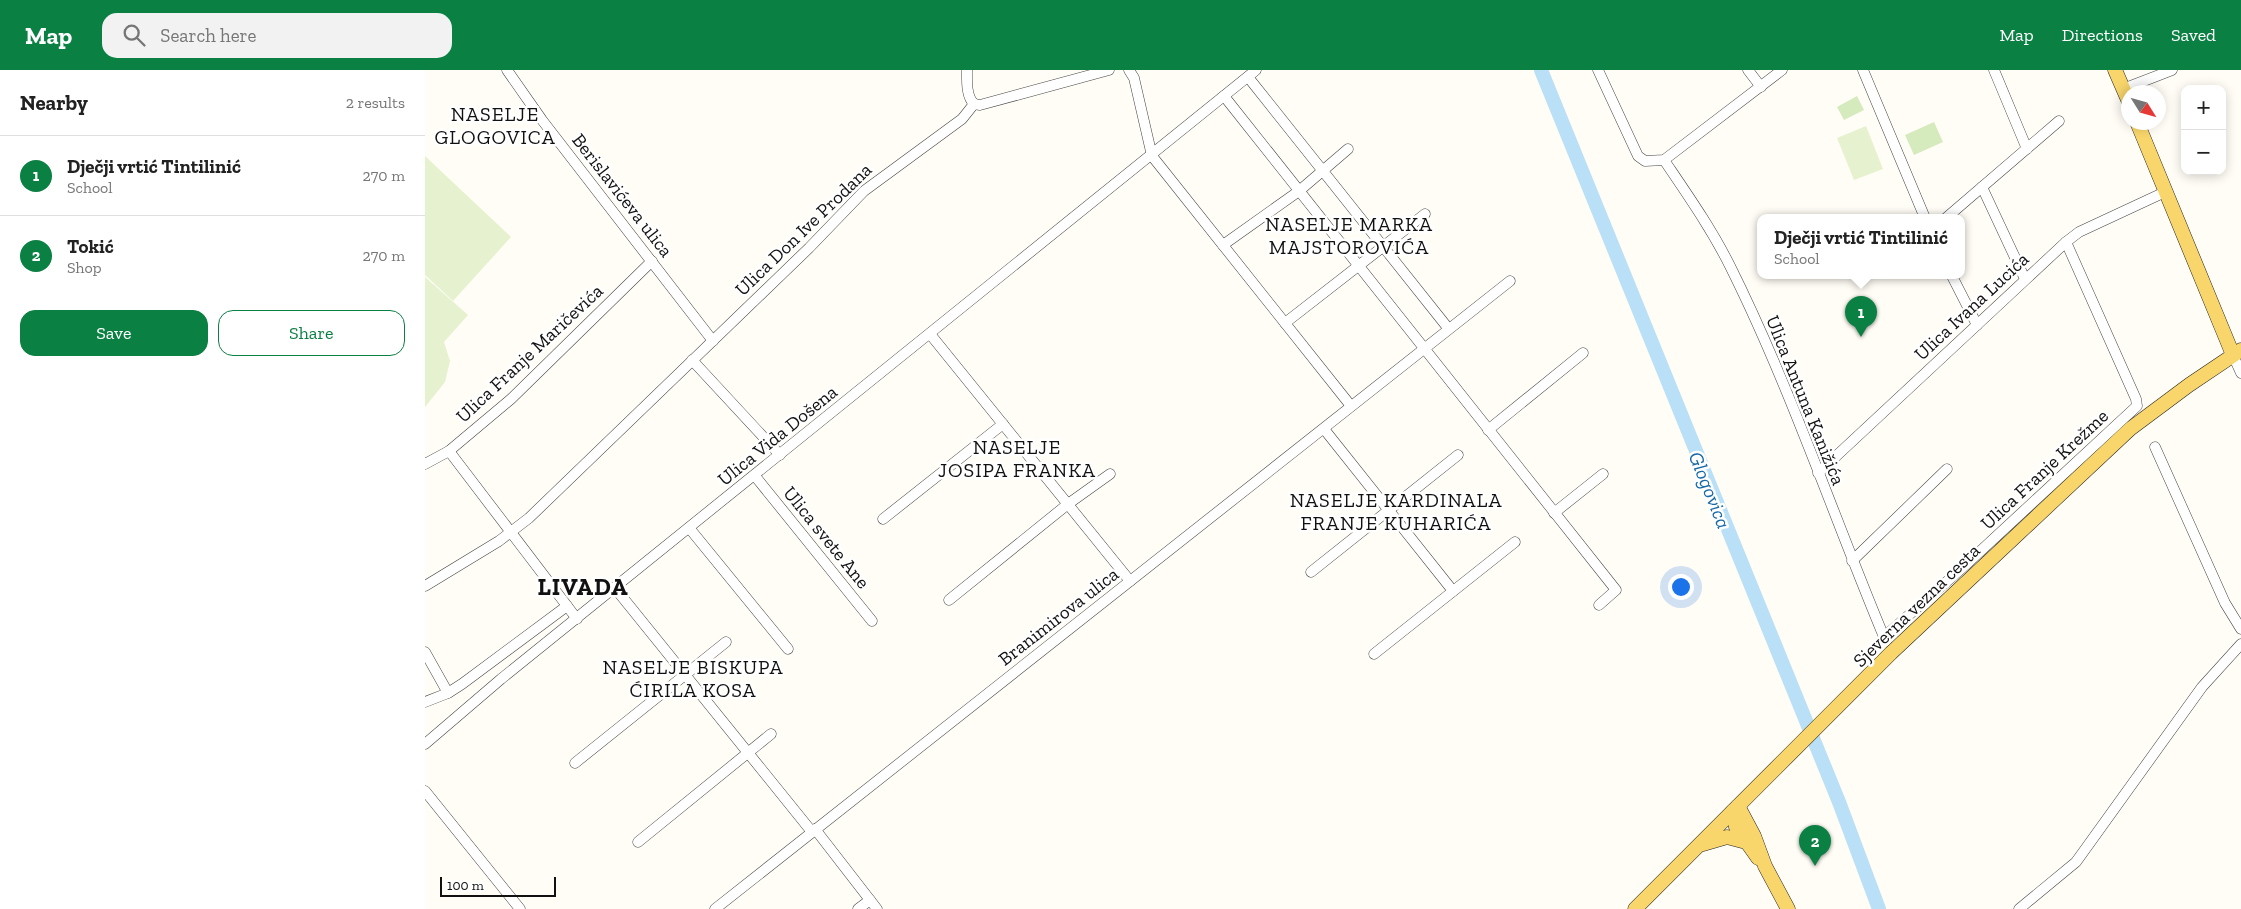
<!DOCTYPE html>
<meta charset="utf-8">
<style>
body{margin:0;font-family:"Zilla Slab",serif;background:#f2f2f2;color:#222}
.controls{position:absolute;right:15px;top:15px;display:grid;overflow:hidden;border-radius:10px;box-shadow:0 2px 12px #0003}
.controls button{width:45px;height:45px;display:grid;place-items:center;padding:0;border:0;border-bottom:1px solid #e0e0e0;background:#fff;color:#222;font:25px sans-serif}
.compass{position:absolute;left:1696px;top:15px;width:45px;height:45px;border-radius:50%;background:#fff;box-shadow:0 2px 12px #0003;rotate:127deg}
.scale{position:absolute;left:15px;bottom:12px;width:116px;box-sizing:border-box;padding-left:5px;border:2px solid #111;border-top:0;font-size:14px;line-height:18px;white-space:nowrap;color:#111;-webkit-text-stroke:4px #fff;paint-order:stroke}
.you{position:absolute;left:1255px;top:516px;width:18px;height:18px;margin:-12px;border:4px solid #fff;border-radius:50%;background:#1a73e8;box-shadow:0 0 0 8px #1a73e833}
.badge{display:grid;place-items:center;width:32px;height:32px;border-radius:50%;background:#0b8043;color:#fff;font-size:16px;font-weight:700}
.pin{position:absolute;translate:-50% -41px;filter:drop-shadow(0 1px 2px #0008)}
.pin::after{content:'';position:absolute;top:26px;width:18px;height:15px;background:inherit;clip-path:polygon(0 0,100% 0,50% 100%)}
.popup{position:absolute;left:1332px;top:144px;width:208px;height:65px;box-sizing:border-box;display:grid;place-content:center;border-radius:10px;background:#fff;filter:drop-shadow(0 1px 4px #0005);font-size:16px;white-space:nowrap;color:#767676}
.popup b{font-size:19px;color:#222}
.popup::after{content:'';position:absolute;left:50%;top:100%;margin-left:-10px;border:10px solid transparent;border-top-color:#fff}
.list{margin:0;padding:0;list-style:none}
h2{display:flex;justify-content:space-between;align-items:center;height:65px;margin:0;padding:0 20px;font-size:21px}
h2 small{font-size:16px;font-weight:400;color:#767676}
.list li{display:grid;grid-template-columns:32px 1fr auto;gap:15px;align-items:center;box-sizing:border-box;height:80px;padding:0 20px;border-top:1px solid #e0e0e0}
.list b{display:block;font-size:19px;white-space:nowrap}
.list p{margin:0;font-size:16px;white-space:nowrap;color:#767676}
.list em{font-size:16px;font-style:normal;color:#767676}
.actions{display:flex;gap:10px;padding:15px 20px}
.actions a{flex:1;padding:11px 0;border:1px solid #0b8043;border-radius:15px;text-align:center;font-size:18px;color:#0b8043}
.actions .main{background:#0b8043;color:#fff}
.icon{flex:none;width:28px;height:28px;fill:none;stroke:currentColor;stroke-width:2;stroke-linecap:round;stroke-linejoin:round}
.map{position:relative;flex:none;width:1816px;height:839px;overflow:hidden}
header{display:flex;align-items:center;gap:30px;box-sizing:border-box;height:70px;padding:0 25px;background:#0b8043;color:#fff}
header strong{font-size:24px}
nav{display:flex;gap:28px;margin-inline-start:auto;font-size:18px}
.search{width:350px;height:45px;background:#f2f2f2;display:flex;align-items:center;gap:12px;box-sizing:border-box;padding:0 18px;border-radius:15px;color:#767676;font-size:19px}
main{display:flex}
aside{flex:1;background:#fff}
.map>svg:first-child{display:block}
</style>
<header>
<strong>Map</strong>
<div class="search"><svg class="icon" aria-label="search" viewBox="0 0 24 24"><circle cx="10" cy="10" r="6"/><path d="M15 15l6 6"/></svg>Search here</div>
<nav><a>Map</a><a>Directions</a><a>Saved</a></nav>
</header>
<main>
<aside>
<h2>Nearby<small>2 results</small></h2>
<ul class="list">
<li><span class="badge">1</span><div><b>Dječji vrtić Tintilinić</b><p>School</p></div><em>270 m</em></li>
<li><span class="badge">2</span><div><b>Tokić</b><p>Shop</p></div><em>270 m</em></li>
</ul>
<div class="actions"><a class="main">Save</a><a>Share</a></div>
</aside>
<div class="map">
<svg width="1816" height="839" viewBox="0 0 1816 839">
<rect width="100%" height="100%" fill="#fffdf5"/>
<g fill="#d5ebbd">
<path d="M1432 26 1439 40 1419 50 1412 37Z"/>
<path d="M1509 52 1518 72 1489 85 1480 65Z"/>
</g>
<g fill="#e6f2cf">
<path d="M1441 56 1458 99 1429 110 1412 68Z"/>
<path d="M0 86 86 167 28 231 0 205Z"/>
<path d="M0 207 43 245 19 272 25 291 20 312 0 337Z"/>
</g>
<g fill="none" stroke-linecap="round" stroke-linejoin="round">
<path stroke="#b9e0f7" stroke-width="14" d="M1116 0 1414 732 1454 839"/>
<g stroke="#444" stroke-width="11">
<g id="minor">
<path d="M82 0 117 50 288 271"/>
<path d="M542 0C542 11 541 26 549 34"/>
<path d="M704 0 709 8 727 86 926 336"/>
<path d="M1173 0 1213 86 1220 91 1239 90 1357 0"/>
<path d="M1323 0 1336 17"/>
<path d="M1438 0 1500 148"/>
<path d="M1569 0 1602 79"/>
<path d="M823 7 1023 258"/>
<path d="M1698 19 1747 0"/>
<path d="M799 26 1191 520 1174 535"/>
<path d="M549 34 555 35 684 0"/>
<path d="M1239 90C1262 124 1286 158 1305 196 1364 314 1408 445 1459 567L1536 499 1712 336 1711 329 1641 172"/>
<path d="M1557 117 1600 209"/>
<path d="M1521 148 1634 51"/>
<path d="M798 175 874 121 923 79"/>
<path d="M1527 206 1552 255"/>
<path d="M860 253 1000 144"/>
<path d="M505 264 705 511"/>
<path d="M1808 285 1816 303"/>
<path d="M267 290 355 385"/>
<path d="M899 359 1028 521"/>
<path d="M1063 360 1158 283"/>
<path d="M1730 377 1800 533 1816 559"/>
<path d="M24 381 152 549"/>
<path d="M0 394 24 381 86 329 227 191"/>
<path d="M1393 403 1641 172 1654 162 1740 122"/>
<path d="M330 406 447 551"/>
<path d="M1129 443 1178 404"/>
<path d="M458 449 578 354"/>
<path d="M265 459 363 579"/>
<path d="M1427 491 1522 399"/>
<path d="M886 502 1033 385"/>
<path d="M0 516 74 471 104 448 384 178 439 121 537 49 549 34"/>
<path d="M190 518 387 762"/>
<path d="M524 530 643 434 685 404"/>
<path d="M0 582 23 623"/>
<path d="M949 584 1090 472"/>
<path d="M0 632 23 623 37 614 142 536"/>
<path d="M0 674 76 609 831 0"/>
<path d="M150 693 301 572"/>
<path d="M0 721 95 839"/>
<path d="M390 759 452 839"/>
<path d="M213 772 346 664"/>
<path d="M290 839 1085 211"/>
<path d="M433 839 445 830"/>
<path d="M1594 839 1651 792 1777 617 1816 574"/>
</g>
</g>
<g stroke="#222" stroke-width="15">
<g id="major">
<path d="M1690 0 1704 32"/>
<path d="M1712 52 1808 285"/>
<path d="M1313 736 1329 766 1340 796 1363 839"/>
<path d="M1308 741 1311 757 1333 788"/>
<path d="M1278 774 1302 767 1321 772"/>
<path d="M1210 839 1466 583 1705 359 1764 315 1816 280"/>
</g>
</g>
<use href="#minor" stroke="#fff" stroke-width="10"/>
<use href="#major" stroke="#f9d66b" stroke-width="14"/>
</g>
<g text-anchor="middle" stroke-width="5" stroke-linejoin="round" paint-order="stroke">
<g font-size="19" fill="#111" stroke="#fff">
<text transform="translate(198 125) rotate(52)" y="7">Berislavićeva ulica</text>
<text transform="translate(378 159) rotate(-44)" y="7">Ulica Don Ive Prodana</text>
<text transform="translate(1546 236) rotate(-43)" y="7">Ulica Ivana Lucića</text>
<text transform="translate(104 283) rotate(-43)" y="7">Ulica Franje Maričevića</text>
<text transform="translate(1381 330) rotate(68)" y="7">Ulica Antuna Kanižića</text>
<text transform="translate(352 365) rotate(-39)" y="7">Ulica Vida Došena</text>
<text transform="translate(1619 399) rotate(-43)" y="7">Ulica Franje Krežme</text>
<text transform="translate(402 467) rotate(51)" y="7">Ulica svete Ane</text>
<text transform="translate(1491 535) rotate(-44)" y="7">Sjeverna vezna cesta</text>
<text transform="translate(633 546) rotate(-38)" y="7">Branimirova ulica</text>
</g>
<g font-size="20" letter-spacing="1" fill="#111" stroke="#fff">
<text x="70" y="51">NASELJE<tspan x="70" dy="23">GLOGOVICA</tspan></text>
<text x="924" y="161">NASELJE MARKA<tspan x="924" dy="23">MAJSTOROVIĆA</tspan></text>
<text x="592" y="384">NASELJE<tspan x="592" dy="23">JOSIPA FRANKA</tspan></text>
<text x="971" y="437">NASELJE KARDINALA<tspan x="971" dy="23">FRANJE KUHARIĆA</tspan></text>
<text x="268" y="604">NASELJE BISKUPA<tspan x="268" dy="23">ĆIRILA KOSA</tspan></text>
</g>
<g font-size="20" font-style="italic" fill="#1768a6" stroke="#fff">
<text transform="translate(1285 420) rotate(68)" y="7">Glogovica</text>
</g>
<g font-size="24" font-weight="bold" letter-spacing="1" fill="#111" stroke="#fff">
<text x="158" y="525">LIVADA</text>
</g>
</g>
</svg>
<div class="controls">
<button>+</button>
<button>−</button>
</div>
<svg class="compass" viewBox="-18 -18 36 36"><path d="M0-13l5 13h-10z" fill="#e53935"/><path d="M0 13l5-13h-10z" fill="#767676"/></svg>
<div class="scale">100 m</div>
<div class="you"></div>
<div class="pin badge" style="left:1436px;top:267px">1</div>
<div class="popup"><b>Dječji vrtić Tintilinić</b>School</div>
<div class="pin badge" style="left:1390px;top:796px">2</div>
</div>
</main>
